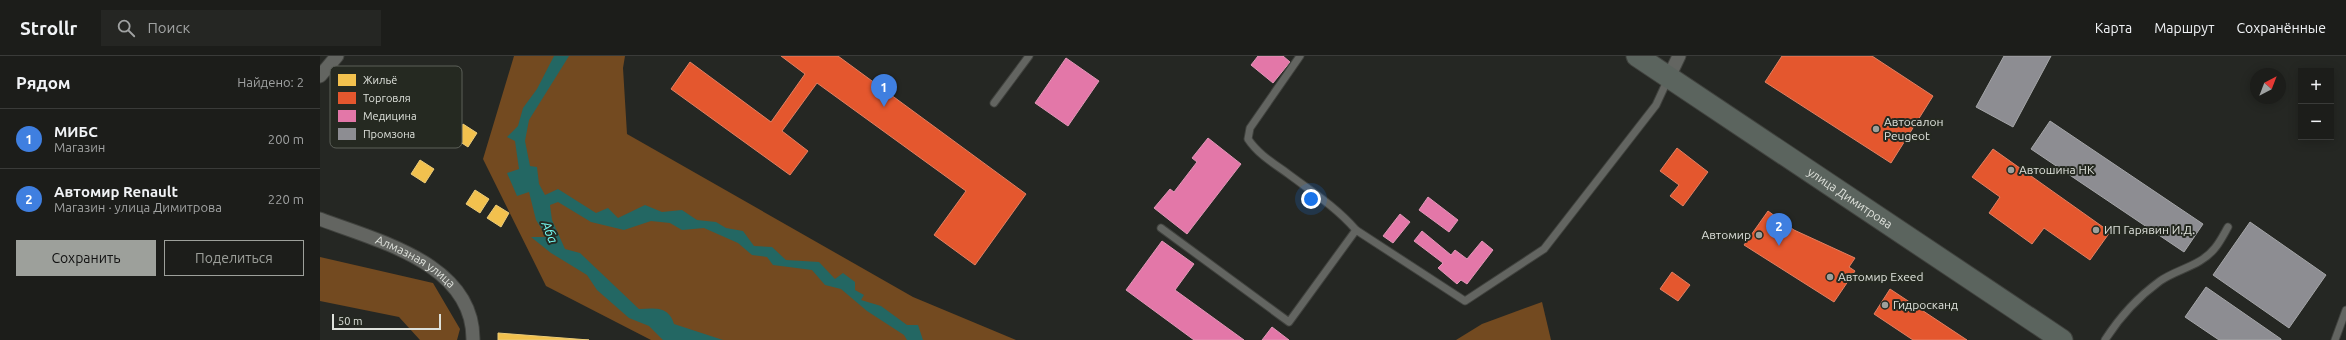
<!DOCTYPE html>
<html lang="ru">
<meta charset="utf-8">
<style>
body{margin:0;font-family:Ubuntu,sans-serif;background:#252623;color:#f1f3f6}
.controls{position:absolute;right:12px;top:12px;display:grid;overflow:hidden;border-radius:0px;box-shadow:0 2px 10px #0003}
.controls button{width:36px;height:36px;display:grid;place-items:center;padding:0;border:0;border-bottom:1px solid #3a3b39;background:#1c1d1a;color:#f1f3f6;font:20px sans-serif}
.compass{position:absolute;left:1930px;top:12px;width:36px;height:36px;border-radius:50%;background:#1c1d1a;box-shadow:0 2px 10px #0003;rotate:42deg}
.scale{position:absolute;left:12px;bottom:10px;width:109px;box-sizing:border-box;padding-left:4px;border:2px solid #dee1db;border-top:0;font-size:11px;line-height:14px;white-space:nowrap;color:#dee1db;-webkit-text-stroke:3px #252921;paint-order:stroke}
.you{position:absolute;left:991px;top:143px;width:14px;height:14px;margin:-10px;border:3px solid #fff;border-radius:50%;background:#1a73e8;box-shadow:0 0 0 6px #1a73e833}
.badge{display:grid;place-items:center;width:26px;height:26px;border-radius:50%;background:#9da09b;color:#fff;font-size:13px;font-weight:700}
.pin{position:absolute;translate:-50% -33px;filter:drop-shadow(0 1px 2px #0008)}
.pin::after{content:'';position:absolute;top:21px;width:14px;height:12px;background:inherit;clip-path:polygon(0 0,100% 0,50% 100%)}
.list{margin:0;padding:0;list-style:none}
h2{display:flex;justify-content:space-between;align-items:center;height:52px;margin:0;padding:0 16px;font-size:17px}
h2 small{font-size:13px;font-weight:400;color:#a0a2a2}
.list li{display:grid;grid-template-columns:26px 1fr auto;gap:12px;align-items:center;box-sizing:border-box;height:60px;padding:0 16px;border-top:1px solid #3a3b39}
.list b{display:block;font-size:15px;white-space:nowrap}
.list p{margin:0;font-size:13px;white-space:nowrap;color:#a0a2a2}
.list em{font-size:13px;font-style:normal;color:#a0a2a2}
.actions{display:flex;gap:8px;padding:12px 16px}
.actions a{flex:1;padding:9px 0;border:1px solid #9da09b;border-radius:0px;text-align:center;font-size:14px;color:#9da09b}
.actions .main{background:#9da09b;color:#111}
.icon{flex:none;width:22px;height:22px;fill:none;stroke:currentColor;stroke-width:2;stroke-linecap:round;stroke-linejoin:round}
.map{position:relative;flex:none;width:2026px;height:284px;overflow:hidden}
header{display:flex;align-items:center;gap:24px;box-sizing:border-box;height:56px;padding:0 20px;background:#1c1d1a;border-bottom:1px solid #3a3b39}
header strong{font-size:19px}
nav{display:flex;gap:22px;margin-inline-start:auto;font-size:14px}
.search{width:280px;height:36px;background:#252623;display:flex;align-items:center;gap:10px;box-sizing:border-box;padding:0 14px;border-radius:0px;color:#a0a2a2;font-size:15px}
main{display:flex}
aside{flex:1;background:#1c1d1a}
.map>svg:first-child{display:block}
</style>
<header>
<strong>Strollr</strong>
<div class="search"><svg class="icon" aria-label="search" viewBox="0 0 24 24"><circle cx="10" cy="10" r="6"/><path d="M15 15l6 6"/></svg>Поиск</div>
<nav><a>Карта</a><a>Маршрут</a><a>Сохранённые</a></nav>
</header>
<main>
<aside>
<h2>Рядом<small>Найдено: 2</small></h2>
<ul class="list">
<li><span class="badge" style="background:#3f7fe0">1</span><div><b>МИБС</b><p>Магазин</p></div><em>200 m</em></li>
<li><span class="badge" style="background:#3f7fe0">2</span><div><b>Автомир Renault</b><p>Магазин · улица Димитрова</p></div><em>220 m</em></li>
</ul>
<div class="actions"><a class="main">Сохранить</a><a>Поделиться</a></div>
</aside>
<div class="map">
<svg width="2026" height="284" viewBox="0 0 2026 284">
<rect width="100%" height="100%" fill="#252723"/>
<g fill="#734a20">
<path d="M194 0H305L303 12 307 78 593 241 696 284H331L226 230 163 103Z"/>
<path d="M0 201 113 227 140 273 137 284H100L79 261 0 245Z"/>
<path d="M1222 246 1231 284H1136L1162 268Z"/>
</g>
<path fill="#236763" d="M234 0H249L209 64 205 85 210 110 217 111 219 128 225 139 238 133 276 157 288 152 298 162 325 149 342 156 362 154 377 164 396 166 406 172 423 175 434 190 452 191 466 204 499 206 515 223 523 217 535 226V234L544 239 541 244 561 250 587 269H598L603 284H587L584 279 547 255 521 233 505 229 492 214 453 209 447 201 432 199 418 187 384 172 362 174 350 167 331 165 304 174 271 166 238 146 230 149 232 164 245 193 260 197 319 253C335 252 349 250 354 268L403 284H343L329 270 309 262 277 234 267 219 231 197 211 181H227L216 164 209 136 197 140 187 117 199 113 195 85 187 81 198 70 203 52 217 33Z"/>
<g fill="#f2c14e" stroke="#eccb78">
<path d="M143 68 157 77 148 91 134 82Z"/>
<path d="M100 104 114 113 105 127 91 118Z"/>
<path d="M155 134 169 143 160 157 146 148Z"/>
<path d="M176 149 189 157 181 171 167 162Z"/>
<path d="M178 277 269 284H178Z"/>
</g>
<g fill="#e4572e" stroke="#e28062">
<path d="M461 0H518L706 138 655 209 614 179 646 135 497 27 462 75 488 95 470 119 351 33 370 6 451 66 485 18Z"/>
<path d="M1462 0H1552L1613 40 1571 107 1445 26Z"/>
<path d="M1357 92 1388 116 1363 150 1350 140 1359 129 1340 115Z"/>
<path d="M1673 93 1790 176 1770 204 1724 172 1712 188 1669 157 1680 141 1652 121Z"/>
<path d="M1448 155 1474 174 1535 202 1529 211 1535 215 1514 246 1424 189Z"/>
<path d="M1352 216 1370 229 1358 245 1340 233Z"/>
<path d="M1570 233 1647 284H1593L1554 258Z"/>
</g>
<g fill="#e377a8" stroke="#e297b7">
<path d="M938 0H963L970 6 953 27 931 9Z"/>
<path d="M746 2 779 25 748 70 715 47Z"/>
<path d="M888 82 921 108 867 178 834 152 850 133 854 136 877 106 872 102Z"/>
<path d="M1108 141 1138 164 1129 176 1099 154Z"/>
<path d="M1080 158 1090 166 1073 187 1063 180Z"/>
<path d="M1102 175 1131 199 1135 194 1147 203 1162 185 1173 194 1147 228 1141 224 1137 228 1118 212 1123 207 1094 185Z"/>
<path d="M842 185 874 208 855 234 924 284H874L806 234Z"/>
<path d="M952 271 969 284H942Z"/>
</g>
<g fill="#8d8d92" stroke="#a5a6a8">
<path d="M1684 0H1731L1693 71 1656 51Z"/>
<path d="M1730 65 1883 168 1864 196 1711 93Z"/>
<path d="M1930 166 2006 219 1969 272 1893 219Z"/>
<path d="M1886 231 1961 283V284H1899L1865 261Z"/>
</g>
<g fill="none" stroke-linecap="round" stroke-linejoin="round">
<g stroke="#40423e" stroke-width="9">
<g id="service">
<path d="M980 0 930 72 928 83C938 98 953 107 967 117 991 135 1016 151 1036 174"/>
<path d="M674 47 709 0"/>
<path d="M841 172 969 266 1036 174 1145 245 1224 193 1336 49 1348 23"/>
<path d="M1785 284C1799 262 1818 241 1840 225 1857 213 1881 210 1895 192 1900 186 1904 178 1908 171"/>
<path d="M2015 284 2026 254"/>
</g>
</g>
<g stroke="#40423e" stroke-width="15">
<g id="minor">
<path d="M0 20 17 0"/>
<path d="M1349 21 1359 0"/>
<path id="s1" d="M0 163C57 185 154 207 153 284"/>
</g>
</g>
<g stroke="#40423e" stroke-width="23">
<g id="primary">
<path id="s2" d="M1317 0 1742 284"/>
</g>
</g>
<use href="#service" stroke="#636561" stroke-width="7"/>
<use href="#minor" stroke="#636561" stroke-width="13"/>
<use href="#primary" stroke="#5b645e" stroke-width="21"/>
</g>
<g fill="#9da09b" stroke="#252921" stroke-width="1.5">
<circle cx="1556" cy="73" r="4"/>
<circle cx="1691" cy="114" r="4"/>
<circle cx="1776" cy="174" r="4"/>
<circle cx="1439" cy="179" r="4"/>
<circle cx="1510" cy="221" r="4"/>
<circle cx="1565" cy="249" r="4"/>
</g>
<g text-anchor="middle" stroke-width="4" stroke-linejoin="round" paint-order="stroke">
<g font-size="12" fill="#dee1db" stroke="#252921" text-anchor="start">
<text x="1564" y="70">Автосалон<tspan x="1564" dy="14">Peugeot</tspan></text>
<text x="1699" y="118">Автошина НК</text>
<text x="1784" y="178">ИП Гарявин И.Д.</text>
<text x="1431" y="183" text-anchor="end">Автомир</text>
<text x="1518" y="225">Автомир Exeed</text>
<text x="1573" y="253">Гидросканд</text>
</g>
<g font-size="12" fill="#dee1db" stroke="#252921">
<text dy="4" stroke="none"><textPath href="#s2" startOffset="256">улица Димитрова</textPath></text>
<text dy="4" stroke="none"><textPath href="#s1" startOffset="105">Алмазная улица</textPath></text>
</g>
<g font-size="13" font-style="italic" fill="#76fef6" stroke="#252921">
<text transform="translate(230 176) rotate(68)" y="5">Аба</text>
</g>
</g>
<rect x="10" y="10" width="132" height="82" rx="6" fill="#252921" stroke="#5c6059" stroke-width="1"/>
<rect x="18" y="18" width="18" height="12" fill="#f2c14e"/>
<rect x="18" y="36" width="18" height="12" fill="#e4572e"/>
<rect x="18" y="54" width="18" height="12" fill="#e377a8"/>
<rect x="18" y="72" width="18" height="12" fill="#8d8d92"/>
<g font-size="11" fill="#dee1db">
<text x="43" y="28">Жильё</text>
<text x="43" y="46">Торговля</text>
<text x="43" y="64">Медицина</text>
<text x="43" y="82">Промзона</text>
</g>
</svg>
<div class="controls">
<button>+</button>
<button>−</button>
</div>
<svg class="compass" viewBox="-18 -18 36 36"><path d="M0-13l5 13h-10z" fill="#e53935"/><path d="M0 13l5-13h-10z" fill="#a0a2a2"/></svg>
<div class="scale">50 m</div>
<div class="you"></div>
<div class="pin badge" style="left:564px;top:51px;background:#3f7fe0">1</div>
<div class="pin badge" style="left:1459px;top:190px;background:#3f7fe0">2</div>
</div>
</main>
